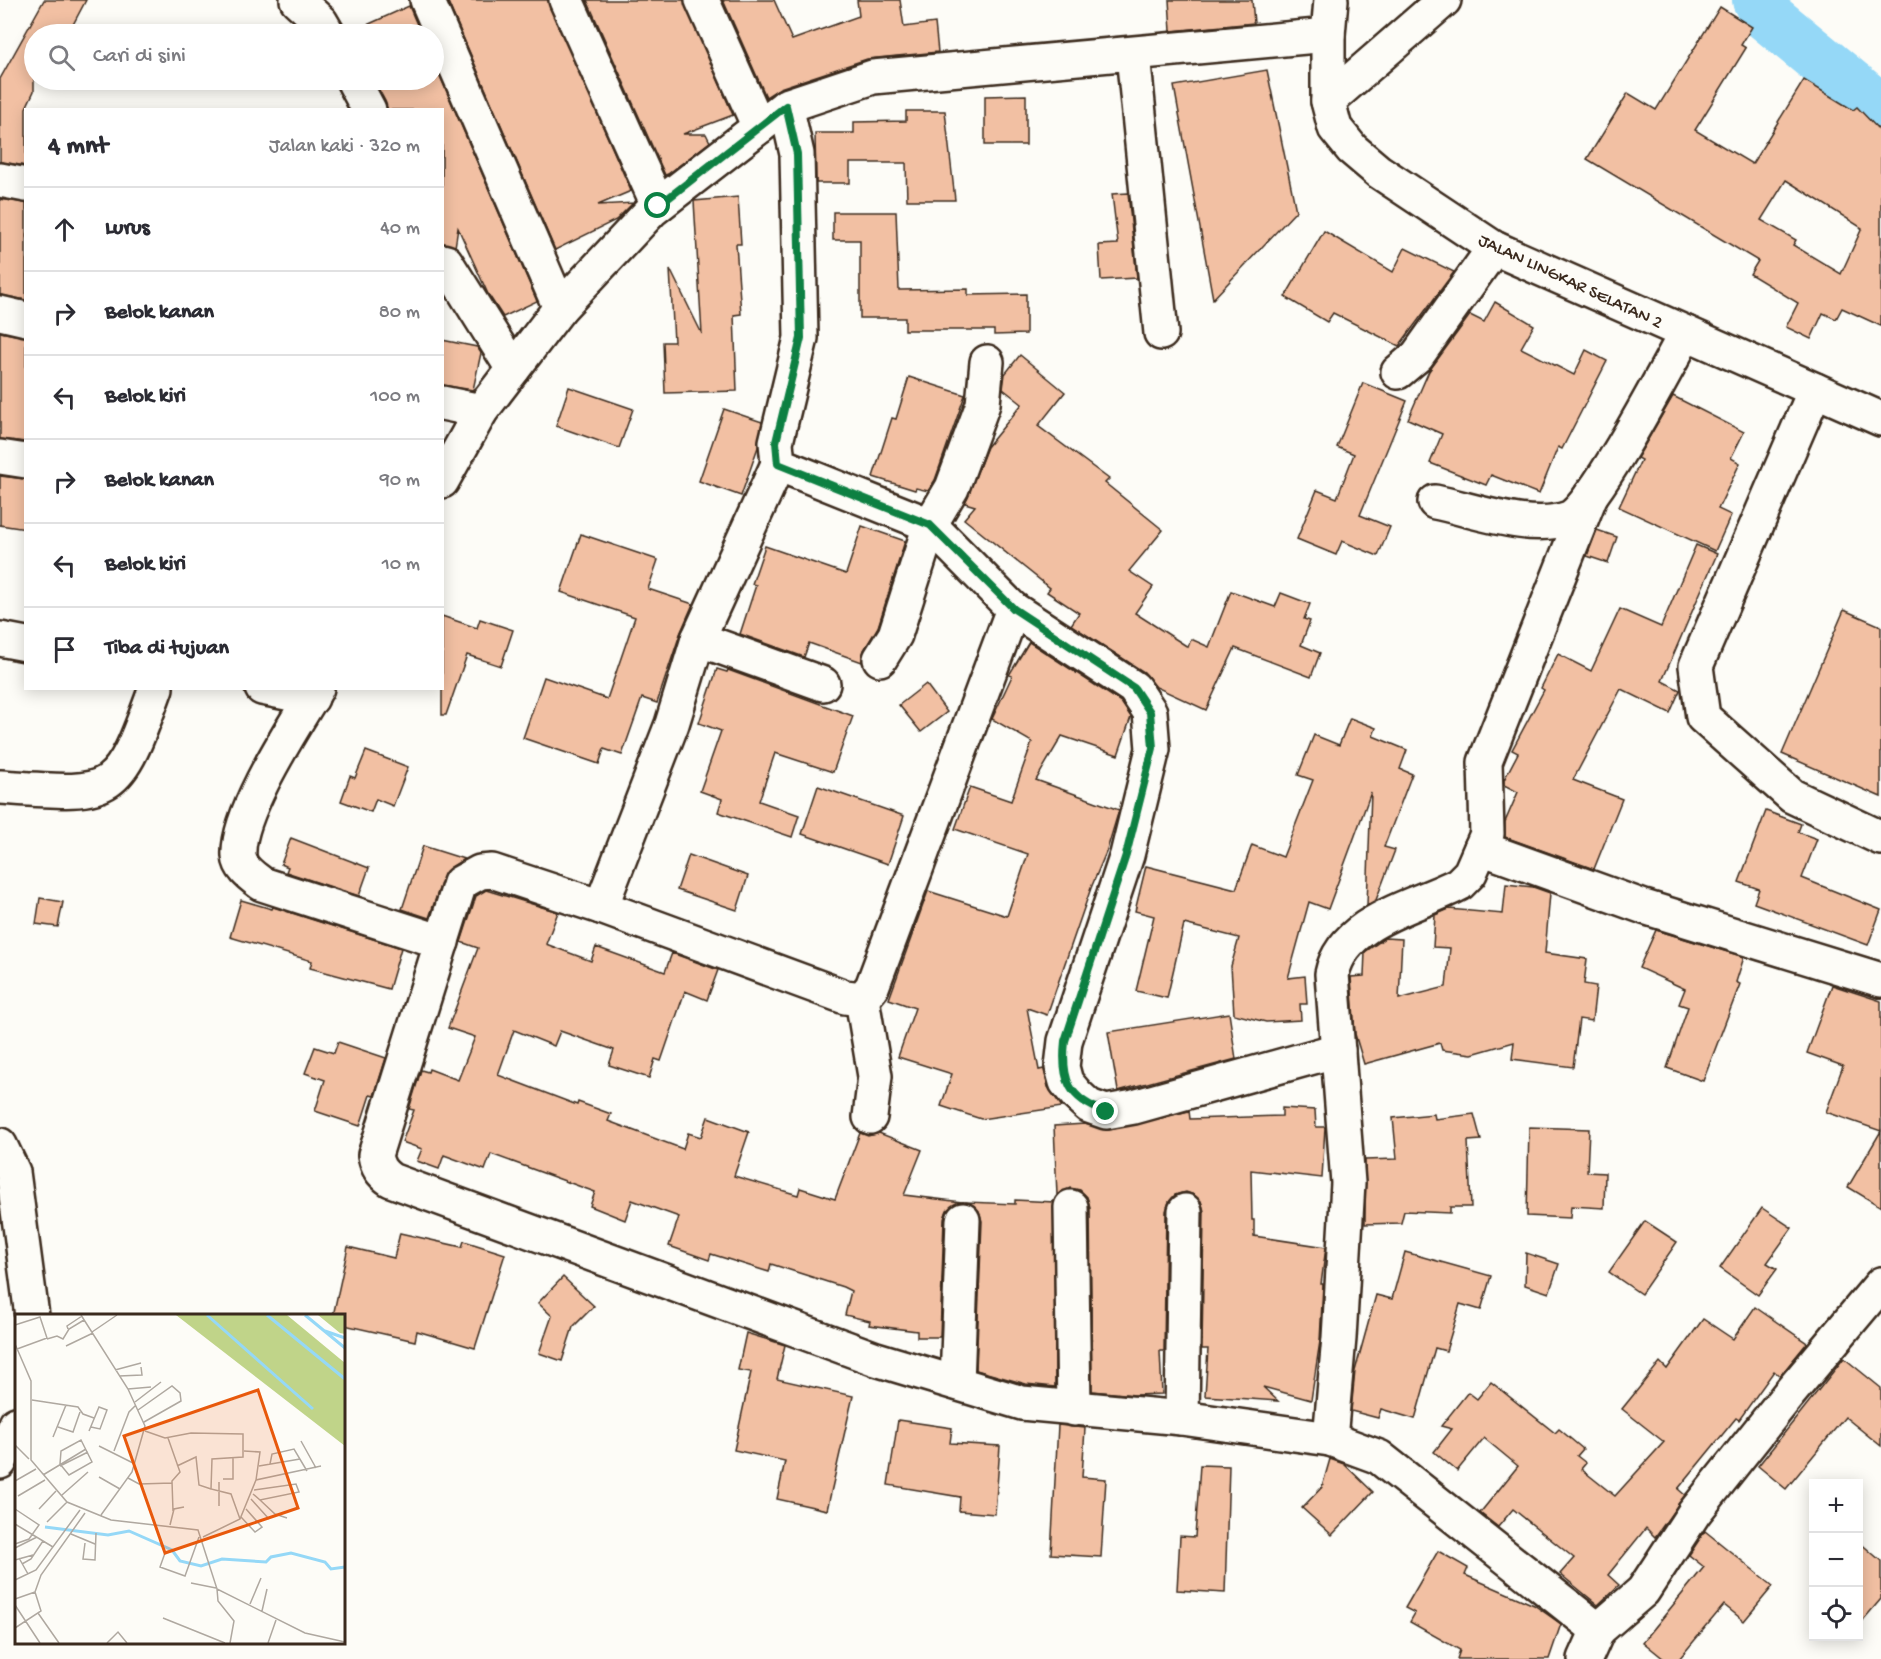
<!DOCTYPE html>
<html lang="id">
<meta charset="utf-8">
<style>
body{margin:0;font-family:"Gochi Hand",sans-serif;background:#f7f7f7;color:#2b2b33}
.controls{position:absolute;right:18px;bottom:18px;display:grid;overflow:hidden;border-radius:0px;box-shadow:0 3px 15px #0003}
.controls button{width:54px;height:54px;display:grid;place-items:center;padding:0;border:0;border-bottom:2px solid #e1e1e2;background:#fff;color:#2b2b33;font:30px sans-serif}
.stop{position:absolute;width:18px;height:18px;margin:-14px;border:4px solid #0b8043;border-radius:50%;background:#fff}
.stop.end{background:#0b8043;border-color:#fff;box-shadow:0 2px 6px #0008}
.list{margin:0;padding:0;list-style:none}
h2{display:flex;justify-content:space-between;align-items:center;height:78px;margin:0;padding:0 24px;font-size:26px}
h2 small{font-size:20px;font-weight:400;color:#7c7c81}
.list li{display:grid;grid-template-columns:39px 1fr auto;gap:18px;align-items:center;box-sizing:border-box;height:84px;padding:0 24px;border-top:2px solid #e1e1e2}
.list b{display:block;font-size:22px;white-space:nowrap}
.list em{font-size:20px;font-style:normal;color:#7c7c81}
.icon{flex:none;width:33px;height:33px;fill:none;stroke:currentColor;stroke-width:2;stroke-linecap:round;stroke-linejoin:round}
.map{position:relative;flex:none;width:1881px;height:1659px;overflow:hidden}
.search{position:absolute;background:#fff;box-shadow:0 3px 15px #0003;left:24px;top:24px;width:420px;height:66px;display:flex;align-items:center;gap:15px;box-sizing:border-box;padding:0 21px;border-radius:33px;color:#7c7c81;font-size:22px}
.panel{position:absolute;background:#fff;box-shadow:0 3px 15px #0003;left:24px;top:108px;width:420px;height:582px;border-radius:0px}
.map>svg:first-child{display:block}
</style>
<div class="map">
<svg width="1881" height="1659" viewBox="0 0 1881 1659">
<rect width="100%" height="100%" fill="#fdfcf7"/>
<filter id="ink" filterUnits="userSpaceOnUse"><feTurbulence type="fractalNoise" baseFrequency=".0167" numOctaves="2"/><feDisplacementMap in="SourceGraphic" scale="12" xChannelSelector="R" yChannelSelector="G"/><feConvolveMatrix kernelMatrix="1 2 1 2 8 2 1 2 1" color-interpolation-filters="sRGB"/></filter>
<g filter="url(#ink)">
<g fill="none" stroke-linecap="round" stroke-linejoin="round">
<path stroke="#95d8f7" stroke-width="52" d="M1758 0 1766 15 1881 110"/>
</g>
<g fill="#f2c0a3" stroke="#3b2a1e" stroke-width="1.5" fill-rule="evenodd">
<path d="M44 0H86L68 34H34V91L26 108V166L0 162V79Z"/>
<path d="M447 0H548L631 191 598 205 633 203 616 220 555 250Z"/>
<path d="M587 0H684L733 115 683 134H706L710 142 668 174 665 175Z"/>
<path d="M723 0H774L792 40 859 16 857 0H900L904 27 935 23 938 52 867 59 780 88 766 97Z"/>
<path d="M1169 0H1252L1254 23 1171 31Z"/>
<path d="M409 6 421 34H347Z"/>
<path d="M1720 7 1752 27 1741 45 1746 48 1695 130 1752 164 1804 80 1853 110 1857 107 1881 132V326L1842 308 1836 319 1823 313 1811 339 1786 327 1798 303 1750 274 1758 261 1587 159 1628 93 1656 110ZM1786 180 1862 228 1841 274 1793 245 1796 240 1761 220Z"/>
<path d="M434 62 537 301 503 317 488 294 458 228 455 247 442 243V110H388L374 80H434Z"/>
<path d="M1267 70 1296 211 1213 299 1174 86Z"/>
<path d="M1026 95V145H985V96Z"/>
<path d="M906 111H945L955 200H907L906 163H850V183H816L815 133H854V122L906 121Z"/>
<path d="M1128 193 1137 278 1101 280 1099 245 1118 244 1112 194Z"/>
<path d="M738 197 741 244H736L741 314 734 315 737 391 665 393 663 342H674L670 269 702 334 694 201Z"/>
<path d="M0 199 26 203V300L0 295Z"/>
<path d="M833 212H896L899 290 968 289V295L1026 294V334L994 335V330H905V318H860V240H833Z"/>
<path d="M1324 231 1393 272 1405 248 1454 272 1399 346 1333 313 1327 322 1285 297Z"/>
<path d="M1495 302 1534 325 1521 348 1574 375 1586 350 1607 361 1562 449 1558 447 1539 494 1491 475 1486 485 1430 463 1442 434 1408 419 1429 371 1470 315 1484 322Z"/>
<path d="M0 332 26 337V442L0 439Z"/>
<path d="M442 340 477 347 481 353 473 390 442 385Z"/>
<path d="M1020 355 1065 392 1038 426 1109 479 1105 483 1163 530 1129 571 1153 587 1135 613 1188 647 1191 639 1209 647 1231 591 1275 607 1281 593 1310 604 1304 619 1310 621 1301 645 1320 653 1311 677 1235 648 1206 710 1156 687 1144 672 1071 625 1079 613 1047 592 1050 588 964 519 975 506 965 503 987 447 1022 404 1003 389 1005 374Z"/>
<path d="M909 377 965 395 935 480 928 491 916 488 915 490 873 477 892 418 896 419Z"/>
<path d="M1363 383 1407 401 1360 515 1390 527 1378 556 1342 541 1336 555 1297 539 1317 490 1337 498 1354 454 1337 447Z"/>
<path d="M569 387 633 409 619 448 556 426Z"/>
<path d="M1673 396 1744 432 1731 458 1740 463 1718 509 1731 515 1715 551 1619 507 1641 460 1637 458Z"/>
<path d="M724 409 762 422 758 447 741 496 699 481Z"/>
<path d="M0 476 26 479V529L0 525Z"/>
<path d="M862 526 905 541 878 627 864 650 862 662 809 643 804 657 740 634 756 585 752 584 765 546 846 574Z"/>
<path d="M1597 530 1617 537 1608 563 1587 556Z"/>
<path d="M581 534 658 560 648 589 693 604 680 634 657 703 642 698 622 755 604 749 599 764 523 738 544 677 607 699 635 617 561 592Z"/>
<path d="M1696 545 1717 554 1662 681 1680 690 1670 713 1621 689 1573 780 1622 799 1594 869 1505 837V822L1518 792 1504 785V780L1518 753 1512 750 1544 690 1541 688 1558 654 1591 671 1620 609 1661 627Z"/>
<path d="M1844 610 1881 626V797L1782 754Z"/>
<path d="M442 616 477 628 480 619 513 630 501 666 467 655 446 715H442Z"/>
<path d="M1029 642 1121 702 1131 717 1118 755 1062 736 1036 780 1119 810 1107 850 1091 888 1047 1015 1027 1008 1039 1070 1044 1069 1048 1087 1062 1107 981 1119 941 1106 952 1074 898 1057 915 1008 889 999 928 891 1007 916 1028 854 955 829 970 787 1011 801 1032 742 992 719 1012 676 1009 675Z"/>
<path d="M717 669 727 672 728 670 853 716 833 772 775 753 759 801 799 815 792 837 718 812 722 799 700 791 721 731 699 723Z"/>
<path d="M926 684 947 712 921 732 899 705Z"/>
<path d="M1350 718 1376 728 1373 736 1407 750 1400 769 1412 774 1384 847 1395 850 1376 900 1367 905 1371 792 1328 909 1309 902 1288 978 1305 976 1307 1004H1300L1301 1020 1266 1022 1234 1014 1231 966 1239 938 1184 924 1167 998 1136 991 1154 916 1135 911 1146 866 1236 889 1252 845 1283 857 1313 780 1298 775 1314 735 1339 745Z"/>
<path d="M366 751 408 767 393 806 376 799 371 812 341 801 350 776 355 778Z"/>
<path d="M818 786 904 816 888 864 802 834Z"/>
<path d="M1766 811 1801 824 1798 832 1817 839 1802 878 1881 910 1868 945 1754 903 1759 889 1739 882Z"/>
<path d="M291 838 369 868 359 896 286 872 288 867 281 864Z"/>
<path d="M423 846 464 859 451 867 443 877 429 918 402 909Z"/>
<path d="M689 855 748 876 737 910 677 890Z"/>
<path d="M1506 884 1533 887 1550 893 1545 953 1587 959 1584 984 1596 986 1592 1021 1579 1019 1573 1067 1512 1059 1514 1042 1472 1054 1442 1050 1440 1043 1364 1064 1355 1034 1351 977 1364 976 1365 952 1385 938 1402 939 1399 999 1446 987 1450 948 1433 947 1435 915 1449 909 1503 914Z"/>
<path d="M486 890 558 912 546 944 591 961 596 947 665 972 672 953 718 970 707 1000 685 991 661 1061 655 1059 649 1078 609 1065 614 1050 560 1031 554 1046 514 1030 498 1075 577 1105 578 1102 611 1114 608 1121 683 1149 688 1133 701 1137 708 1117 749 1132 734 1176 798 1195 800 1188 835 1199 860 1133 868 1136 879 1133 922 1150 904 1195 962 1202 947 1210 944 1219 940 1337H917V1331L869 1325 870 1321 845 1315 851 1291 843 1287 771 1264 769 1272 711 1254 709 1260 669 1246 679 1217 632 1200 625 1220 590 1206 595 1192 491 1154 485 1170 444 1155 439 1169 417 1161 422 1149 402 1142 414 1110 409 1109 421 1070 428 1072 429 1069 458 1080 475 1037 448 1028 478 948 461 942 476 896Z"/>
<path d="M40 898 63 902 58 927 36 924Z"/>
<path d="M241 900 272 909 273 907 401 948 389 989 310 968 312 961 230 937Z"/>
<path d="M1656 930 1744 957 1736 982 1740 984 1703 1081 1667 1068 1688 1007 1679 1004 1685 989 1639 968Z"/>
<path d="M1832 985 1881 1001V1131L1826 1112 1843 1066 1807 1053Z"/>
<path d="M1229 1013 1236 1059 1118 1091 1108 1032Z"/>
<path d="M338 1042 386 1058 374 1096 370 1095 360 1126 315 1111 325 1080 305 1073 315 1047 334 1053Z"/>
<path d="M1282 1108 1315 1110 1316 1127H1325L1322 1178 1251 1170 1252 1220H1254V1236L1326 1247 1321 1284H1323L1320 1341 1311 1400 1263 1387 1278 1401 1205 1396 1208 1349H1202L1204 1211 1201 1201 1194 1195 1186 1192 1175 1195 1169 1202 1166 1211 1164 1351H1160L1162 1394 1135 1395 1092 1391 1090 1207 1087 1197 1080 1190 1070 1188 1057 1195 1054 1126 1085 1124 1109 1130 1189 1111 1190 1119 1282 1116Z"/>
<path d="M1434 1114 1435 1119 1474 1114 1481 1140 1468 1141 1471 1207H1450V1213L1404 1211 1401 1223 1365 1224V1160L1397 1159 1393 1118Z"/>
<path d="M1529 1127 1589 1129 1587 1172 1605 1173 1604 1208 1571 1206 1570 1218 1527 1216Z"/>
<path d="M1881 1131V1207L1848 1187Z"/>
<path d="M1015 1200 1054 1202 1055 1387 1026 1384 976 1370 982 1221 979 1211 967 1202 1015 1204Z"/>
<path d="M1762 1208 1792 1228 1767 1263 1777 1269 1758 1295 1720 1268Z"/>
<path d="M1645 1221 1677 1242 1641 1294 1609 1272Z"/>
<path d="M400 1233 462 1247 464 1241 505 1254 475 1348 417 1331 415 1341 344 1325V1316H333L348 1247 394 1258Z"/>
<path d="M1405 1252 1491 1276 1481 1310 1460 1304 1446 1351 1435 1348 1415 1419 1381 1409 1378 1418 1351 1411 1355 1371 1376 1295 1392 1299Z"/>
<path d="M1526 1253 1559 1264 1549 1293 1525 1285Z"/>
<path d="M563 1277 594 1306 573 1327 562 1361 539 1353 552 1316 538 1303Z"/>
<path d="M1755 1307 1807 1343 1780 1376 1774 1371 1739 1420 1736 1418 1678 1489 1685 1495 1655 1537 1646 1528 1608 1575 1619 1585 1598 1605 1560 1574 1574 1558 1513 1509 1498 1527 1480 1513 1518 1466 1484 1438 1457 1471 1434 1452 1452 1429 1441 1426 1468 1392 1477 1399 1491 1382 1555 1433 1559 1429 1583 1449 1577 1456 1586 1463 1581 1469 1615 1496 1664 1442 1622 1409 1660 1362 1667 1369 1703 1319 1733 1339Z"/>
<path d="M746 1333 785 1345 777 1379 853 1396 827 1510 777 1499 785 1461 734 1450 751 1372 738 1370Z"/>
<path d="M1844 1358 1881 1388V1446L1845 1417 1786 1489 1758 1466Z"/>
<path d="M898 1420 952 1428 950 1443 1000 1446 995 1514 959 1511 960 1497 888 1485Z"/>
<path d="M1058 1425 1085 1428 1082 1477 1106 1479 1101 1557 1051 1554Z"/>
<path d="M1330 1459 1344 1464 1373 1492 1332 1535 1302 1508 1322 1487Z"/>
<path d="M1200 1465 1229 1466 1225 1593 1177 1590 1180 1536 1195 1537Z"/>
<path d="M1705 1531 1773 1586 1744 1621 1724 1605 1679 1659H1664L1643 1642 1704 1567 1689 1555Z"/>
<path d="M1858 1541 1881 1561V1599L1858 1626Z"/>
<path d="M1438 1551 1468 1568 1465 1575 1534 1605 1561 1624 1549 1659H1457L1460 1650 1410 1622 1415 1613 1405 1608Z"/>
</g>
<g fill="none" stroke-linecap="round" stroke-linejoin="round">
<g stroke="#3b2a1e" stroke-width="38">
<g id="minor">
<path d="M297 0 321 22 328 34"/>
<path d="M427 0 560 308"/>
<path d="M566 0 658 205"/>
<path d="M702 0 759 127"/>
<path d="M1133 54 1161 333"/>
<path d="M353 80 369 110"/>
<path d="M1328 101 1444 0"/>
<path d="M786 106 797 154 801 338 776 442 778 464 930 525 1013 609 872 987 862 999 845 997 601 907 492 871 480 872 460 883 375 1155C377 1167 381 1173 391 1180L876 1359 1022 1403 1182 1418 1330 1439 1379 1457 1598 1630"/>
<path d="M0 180 26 185"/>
<path d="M442 261 446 262 513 369"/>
<path d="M0 313 26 319"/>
<path d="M1398 372 1417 356 1494 248"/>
<path d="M1815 390 1696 666 1703 717 1792 796 1881 838"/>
<path d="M442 403 481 411"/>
<path d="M0 457 26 461"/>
<path d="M442 481 481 411 560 308 652 210 786 106 873 77 1328 35"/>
<path d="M1435 502C1474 510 1531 532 1569 518 1593 509 1669 364 1686 333"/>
<path d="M1013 609 1134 688 1150 712 1153 749 1127 855 1065 1041 1062 1067 1066 1082 1077 1095 1089 1106 1106 1112 1134 1107 1338 1050"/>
<path d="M0 639 26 644"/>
<path d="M698 639 778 464"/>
<path d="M880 659 895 635 930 525 952 488 983 404 987 362"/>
<path d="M262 688 312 698"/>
<path d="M317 688C294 726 236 814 239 856 240 869 253 877 262 884L442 942"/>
<path d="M0 787C115 795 116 799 156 688"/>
<path d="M1481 848 1644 907 1881 980"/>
<path d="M601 907 672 724 698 639 823 684"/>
<path d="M862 999 875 1076 870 1117"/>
<path d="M0 1145 13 1172 32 1316"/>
<path d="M1071 1207 1074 1409"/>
<path d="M957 1383 963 1220"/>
<path d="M1182 1418 1185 1211"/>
<path d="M1330 1439 1339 1338 1348 1183 1332 974C1343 920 1417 906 1459 884L1470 873 1487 834 1485 762 1591 495"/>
<path d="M0 1462 16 1424"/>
<path d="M1585 1659 1598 1630 1643 1591 1694 1513 1788 1395 1881 1284"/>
</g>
</g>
<g stroke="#3b2a1e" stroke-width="38">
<path id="highway" d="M1331 0 1328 35V101L1335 128 1352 149 1378 171 1494 248 1881 419"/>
</g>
<use href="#minor" stroke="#fdfcf7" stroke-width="33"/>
<use href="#highway" stroke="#fdfcf7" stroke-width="33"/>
</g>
</g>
<g fill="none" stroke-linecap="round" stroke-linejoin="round" filter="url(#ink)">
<path stroke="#0b8043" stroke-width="8" d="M658 206 786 106 797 154 801 338 776 442 778 464 930 525 1014 609 1134 688 1150 712 1153 748 1126 855 1065 1041C1061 1079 1068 1099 1106 1112"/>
</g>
<g text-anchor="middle" stroke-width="5" stroke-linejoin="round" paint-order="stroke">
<g font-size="18" fill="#3b2a1e" stroke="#fdfcf7">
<text transform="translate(1571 280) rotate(25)" y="6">JALAN LINGKAR SELATAN 2</text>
</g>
</g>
<g transform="translate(15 1314)">
<rect width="330" height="330" fill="#fdfcf7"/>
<path d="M161 1H272L330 49V132ZM303 1H330V20L325 19Z" fill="#c0d489"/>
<path fill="none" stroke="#95d8f7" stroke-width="3" d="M192 1 298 95M252 1 330 65M290 1 330 34M310 17 330 24M30 213 93 221 114 217 157 236 165 247 186 252 207 245 251 248 256 243 276 239 310 248 316 255 330 253"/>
<path fill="none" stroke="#afa8a0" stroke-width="1.5" d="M66 1 113 75 130 112 117 158 86 201M0 11 25 3 32 24 2 35M53 15 52 12 67 2M77 18 102 1M32 25 42 22 48 25 54 15 69 6M0 30 16 67V146L52 188 96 206 183 216 202 275 290 319 330 328M51 32 78 19M100 56 126 49M104 62 127 61 126 53M113 75 136 73M17 86 63 93 68 100 79 104M120 88 146 68M123 96 157 72 165 79 166 87 129 108M43 113 58 118 65 98M74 117 84 93 92 96 85 115 76 113M130 117 150 124 176 119 228 120V143L197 145 196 175 216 180 225 205M38 123 51 91M153 124 165 158 157 167 158 197M66 126 77 148 54 161 45 150 46 137ZM286 127 301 154M0 131 14 145M84 132 118 149M99 137 114 98 121 91M229 137 245 138 241 166M255 150 257 140 279 135 292 157M45 152 73 138M162 152 181 143 184 171 196 175M244 152 285 145M28 161 71 135M84 163 105 175M113 164 124 170 157 169M208 165H218V144M0 167 21 155M238 180 245 186 284 178 281 170 239 176M47 181 73 158M3 182 30 166M236 185 254 205M245 186 260 200 272 204M204 192V168M0 195 24 211 14 225 0 230M24 195 41 177M226 203 240 218 247 213 231 195M32 208 52 188M0 210 38 233M155 211 159 195 169 193M56 220 80 230M188 223 225 205 241 166 306 152M70 229 68 245 80 246 81 219M0 234 22 223M150 239 145 253 170 262 184 223M4 244 13 260M0 246 18 241M7 250 16 245 28 227M0 266 21 256 65 196M176 269 201 274M202 275 203 287 219 307 215 329M0 285 20 278M235 290 246 264M0 291 25 329M247 297 252 275M23 299 44 329M148 304 210 329M0 314 26 297 20 278 26 261 70 199M92 329 103 318 112 329M253 329 261 306"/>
<path fill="#e8590c" fill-opacity="0.15" stroke="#e8590c" stroke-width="3" d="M243 76 283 194 150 239 109 122Z"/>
<rect width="330" height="330" fill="none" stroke="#3b2a1e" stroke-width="3"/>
</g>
</svg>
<div class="controls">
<button>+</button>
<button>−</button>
<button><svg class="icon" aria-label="locate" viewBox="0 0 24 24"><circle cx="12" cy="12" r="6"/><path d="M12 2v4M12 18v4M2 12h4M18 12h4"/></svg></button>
</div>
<div class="stop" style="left:658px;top:206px"></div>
<div class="stop end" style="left:1106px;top:1112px"></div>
<div class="search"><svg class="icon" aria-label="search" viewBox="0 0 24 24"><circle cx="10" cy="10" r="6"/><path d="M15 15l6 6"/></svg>Cari di sini</div>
<section class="panel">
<h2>4 mnt<small>Jalan kaki · 320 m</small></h2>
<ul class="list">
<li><svg class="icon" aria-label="ahead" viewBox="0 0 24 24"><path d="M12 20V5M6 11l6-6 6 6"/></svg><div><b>Lurus</b></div><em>40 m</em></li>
<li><svg class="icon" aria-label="right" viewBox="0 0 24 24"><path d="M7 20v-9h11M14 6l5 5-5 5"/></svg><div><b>Belok kanan</b></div><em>80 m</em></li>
<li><svg class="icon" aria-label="left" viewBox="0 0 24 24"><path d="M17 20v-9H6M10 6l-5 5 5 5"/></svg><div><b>Belok kiri</b></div><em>100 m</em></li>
<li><svg class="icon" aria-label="right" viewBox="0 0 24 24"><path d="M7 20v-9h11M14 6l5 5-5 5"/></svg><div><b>Belok kanan</b></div><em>90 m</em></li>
<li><svg class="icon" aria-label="left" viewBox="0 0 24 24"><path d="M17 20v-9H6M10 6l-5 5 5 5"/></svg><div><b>Belok kiri</b></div><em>10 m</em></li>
<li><svg class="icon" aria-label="arrive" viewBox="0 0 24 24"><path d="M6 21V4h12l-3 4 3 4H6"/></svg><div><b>Tiba di tujuan</b></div></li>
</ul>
</section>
</div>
